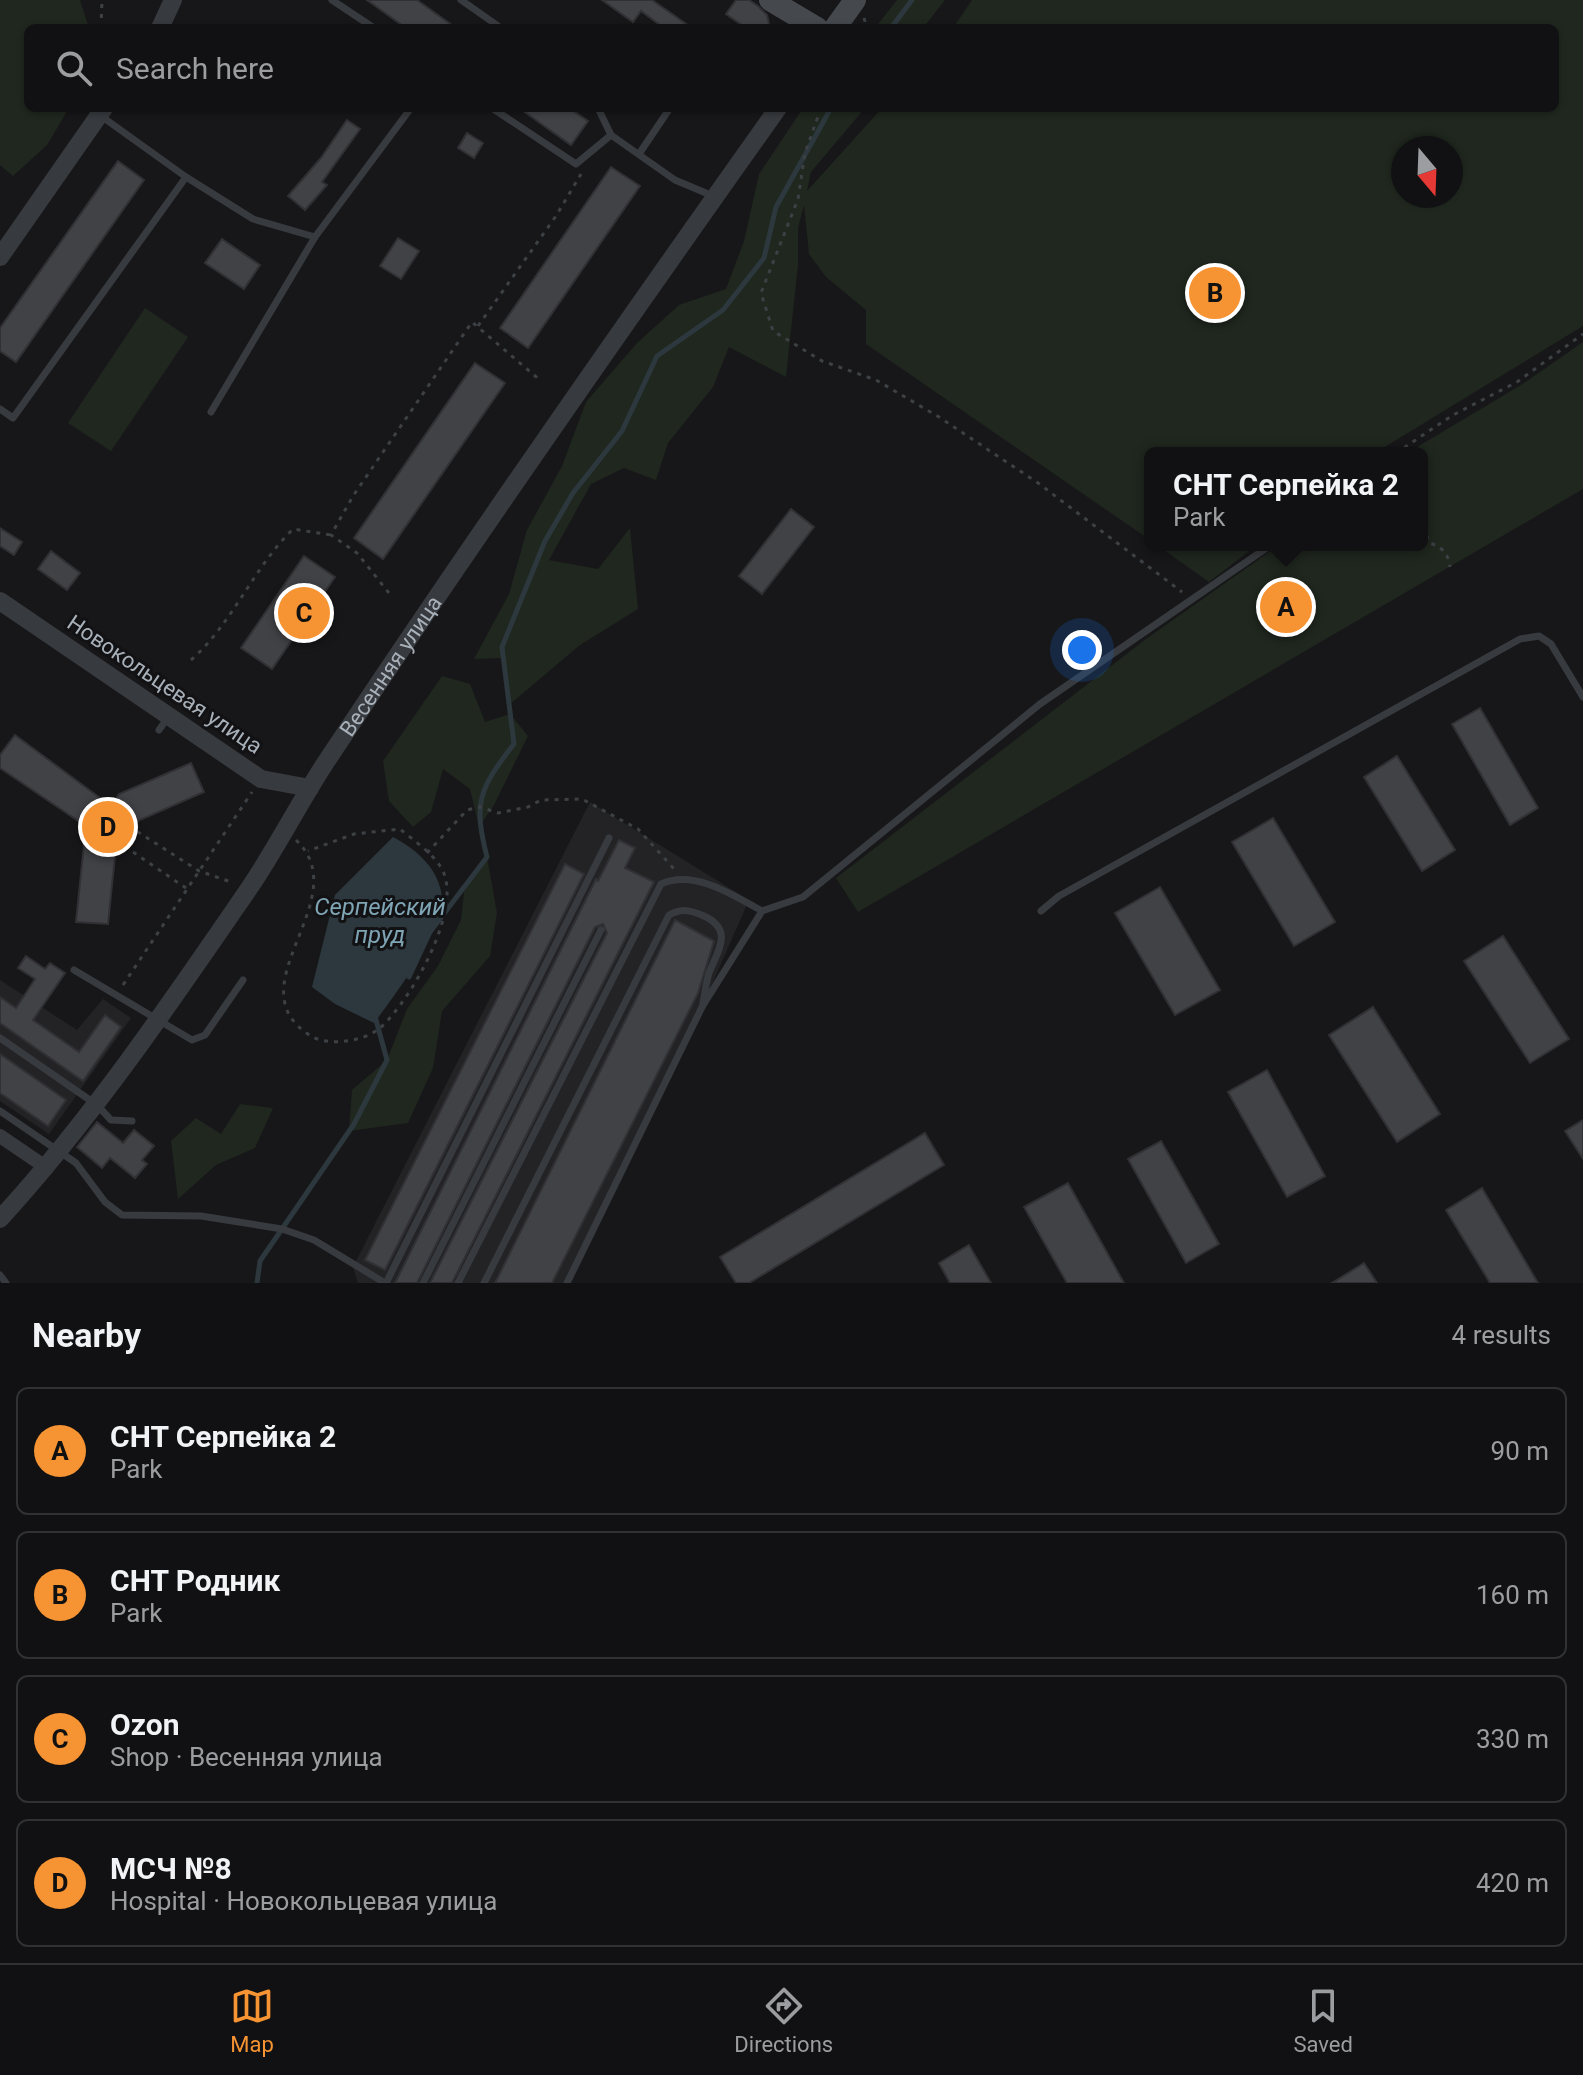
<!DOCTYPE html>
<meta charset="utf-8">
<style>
body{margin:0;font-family:Roboto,sans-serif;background:#1e1f21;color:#f1f3f6}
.compass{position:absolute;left:1391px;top:136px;width:72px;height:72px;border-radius:50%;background:#111113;box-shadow:0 2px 6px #0004;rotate:161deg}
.you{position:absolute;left:1082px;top:650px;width:28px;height:28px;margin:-20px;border:6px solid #fff;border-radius:50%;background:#1a73e8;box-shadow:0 0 0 12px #1a73e833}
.badge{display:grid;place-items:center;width:52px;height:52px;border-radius:50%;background:#f69332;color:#111;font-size:26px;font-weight:700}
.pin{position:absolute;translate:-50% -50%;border:4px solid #fff;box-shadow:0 2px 8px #0006}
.popup{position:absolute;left:1144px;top:447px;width:284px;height:104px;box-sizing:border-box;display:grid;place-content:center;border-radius:12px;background:#111113;filter:drop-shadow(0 2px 6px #0005);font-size:26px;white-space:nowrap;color:#9c9da0}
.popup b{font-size:30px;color:#f1f3f6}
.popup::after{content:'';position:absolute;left:50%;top:100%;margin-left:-16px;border:16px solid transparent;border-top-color:#111113}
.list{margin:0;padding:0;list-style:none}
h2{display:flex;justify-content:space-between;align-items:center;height:104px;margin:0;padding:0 32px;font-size:34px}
h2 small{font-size:26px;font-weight:400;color:#9c9da0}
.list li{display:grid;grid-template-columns:52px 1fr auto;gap:24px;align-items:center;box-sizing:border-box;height:128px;margin:0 16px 16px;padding:0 16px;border:2px solid #303133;border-radius:12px}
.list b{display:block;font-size:30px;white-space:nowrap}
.list p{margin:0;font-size:26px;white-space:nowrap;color:#9c9da0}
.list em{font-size:26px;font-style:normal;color:#9c9da0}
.icon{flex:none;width:44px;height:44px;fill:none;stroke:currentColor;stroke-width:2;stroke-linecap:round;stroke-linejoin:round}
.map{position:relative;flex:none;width:1583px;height:1283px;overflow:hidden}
.search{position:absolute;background:#111113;box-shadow:0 2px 6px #0004;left:24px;right:24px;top:24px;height:88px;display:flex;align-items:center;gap:20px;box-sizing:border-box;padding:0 28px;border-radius:12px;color:#9c9da0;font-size:30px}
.sheet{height:680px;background:#111113}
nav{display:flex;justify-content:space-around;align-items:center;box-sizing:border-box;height:112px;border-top:2px solid #303133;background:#111113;font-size:22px;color:#9c9da0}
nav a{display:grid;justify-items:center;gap:4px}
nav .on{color:#f69332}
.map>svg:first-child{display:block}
</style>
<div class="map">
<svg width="1583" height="1283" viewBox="0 0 1583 1283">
<rect width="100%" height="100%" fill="#171719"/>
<g fill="#232326">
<path d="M590 802 749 900 702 1007 564 1283H358L353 1267Z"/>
<path d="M0 980 77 1030 103 999 131 1018 49 1134 0 1101Z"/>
</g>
<g fill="#1f271e" fill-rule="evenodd">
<path d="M0 0H80L89 28H28V108H69L47 145 13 176 0 165Z"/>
<path d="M897 0H945L923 28H875Z"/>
<path d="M972 0H1583V326L1375 453H1150V540L866 344V310L826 277 809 254 804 205 798 228V265L786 377 729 347 713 387 668 443 656 480 624 468 591 484 549 560 598 569 630 528 638 609 580 645 509 705 503 658 474 659 509 594 527 530 562 466 586 402 637 343 679 305 726 289 744 241 759 174 803 108H865L811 172 807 191 882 108H1555V28H953ZM1403 148H1451V196H1403Z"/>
<path d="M145 308 188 337 111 451 68 423Z"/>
<path d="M1583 342V489L858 912 836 878 1146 639 1279 545H1422V453H1407L1521 385Z"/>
<path d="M1157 545H1257L1209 582Z"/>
<path d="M442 676 470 684 485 722 510 714 528 736 494 805 479 827 470 789 443 769 431 812 413 827 389 801 383 761Z"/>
<path d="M487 857 497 913 490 956 442 1011 433 1068 408 1123 349 1131 352 1090 387 1060 407 1009 438 966 461 920 465 884Z"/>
<path d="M240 1104 273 1108 255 1148 216 1165 178 1199 171 1141 196 1118 221 1134Z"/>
</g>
<path fill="#2c383d" d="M393 837C414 848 436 866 441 891 448 924 394 997 374 1023L335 1004 312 987 335 895Z"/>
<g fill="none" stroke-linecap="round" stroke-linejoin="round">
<g stroke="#2c383d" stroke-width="5">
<path d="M891 28 912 0"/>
<path d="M409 977 430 932 487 857C473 802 479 789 514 744L502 647 545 541 573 493 622 431 657 356 723 310 764 258 776 207 831 108"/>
<path d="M257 1283 260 1261 354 1124 387 1060 376 1020"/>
</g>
</g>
<g fill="#414246" stroke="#313135" stroke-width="2">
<path d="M367 0H417L456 28H406Z"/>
<path d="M602 0H652L692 28H664L641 11 633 22Z"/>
<path d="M736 0H749L758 6 767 15 770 28H746L726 14Z"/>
<path d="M519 108H569L588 121 571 145Z"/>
<path d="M347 120 360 129 322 182 327 185 305 210 288 196 321 158Z"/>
<path d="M467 133 483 143 474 158 458 148Z"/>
<path d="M118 161 144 180 16 362 0 351V328Z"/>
<path d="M611 167 640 186 528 348 500 328Z"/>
<path d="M398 238 419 251 401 279 380 266Z"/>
<path d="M222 239 260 265 244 289 205 263Z"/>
<path d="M475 363 505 383 383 559 354 538Z"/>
<path d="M791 509 814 527 762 594 739 576Z"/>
<path d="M0 528 22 542 14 555 0 546Z"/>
<path d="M51 551 80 573 67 590 38 569Z"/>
<path d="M304 556 335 577 272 669 241 648Z"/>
<path d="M1480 708 1538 808 1510 825 1452 724Z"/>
<path d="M15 735 111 806 119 794 191 763 204 792 133 823 116 846 108 924 76 922 84 844 93 831 0 768V755Z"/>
<path d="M1397 756 1455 850 1422 871 1364 777Z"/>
<path d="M1273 818 1335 922 1294 946 1232 842Z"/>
<path d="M619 840 635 848 625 868 654 882 618 953 452 1283H430L607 933 603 924 595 927 417 1283H395L596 879 598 881Z"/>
<path d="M565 864 584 874 385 1270 365 1260Z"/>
<path d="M1160 887 1220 990 1175 1015 1115 913Z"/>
<path d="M675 920 714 941 698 993 552 1283H495Z"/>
<path d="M1503 936 1569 1039 1530 1063 1464 961Z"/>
<path d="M26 956 45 969 50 963 65 973 33 1020 79 1052 105 1015 121 1027 83 1081 0 1023V997L16 1008 35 979 18 968Z"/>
<path d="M1373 1007 1440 1114 1397 1142 1329 1035Z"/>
<path d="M0 1054 66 1100 48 1126 0 1093Z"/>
<path d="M1267 1070 1325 1176 1287 1197 1228 1092Z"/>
<path d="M1583 1120V1159L1565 1131Z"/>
<path d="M97 1122 123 1143 134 1130 154 1146 142 1160 147 1164 135 1178 110 1158 102 1168 77 1147Z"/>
<path d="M925 1133 944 1165 749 1283H736L720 1257Z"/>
<path d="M1161 1141 1219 1244 1186 1263 1128 1159Z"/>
<path d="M1068 1183 1124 1283H1067L1024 1207Z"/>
<path d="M1482 1188 1538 1283H1490L1446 1210Z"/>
<path d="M969 1245 991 1283H950L939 1263Z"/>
<path d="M1364 1263 1377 1283H1332Z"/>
</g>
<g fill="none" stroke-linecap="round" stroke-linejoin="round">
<g stroke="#3d4145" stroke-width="3" stroke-dasharray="4 6" stroke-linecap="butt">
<path d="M864 18 867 28"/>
<path d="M101 28 102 0"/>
<path d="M821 108 805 153 798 199 761 293 773 331 822 361 876 380 939 417 1038 483 1182 592"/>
<path d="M478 326 556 216 581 174"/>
<path d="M1396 453 1453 415 1517 382 1583 334"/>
<path d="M1422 526 1430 543C1443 548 1448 553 1450 567"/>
<path d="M389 593 357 553 331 535 353 496 472 322 541 381"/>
<path d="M191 660C233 623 253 568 293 529L331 535"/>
<path d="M296 840C358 899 231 987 311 1036 329 1047 365 1041 380 1028 410 1002 467 904 440 866 431 852 413 840 400 829L354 834 308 851"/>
<path d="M427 853 467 810 480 807 498 813 528 807 541 800 582 799 638 829 675 870"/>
<path d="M186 888 127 848 138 832 199 871 234 883"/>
<path d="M123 985 252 792"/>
</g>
<g stroke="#373a3e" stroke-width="7">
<path d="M332 0 374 28"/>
<path d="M461 0 501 28"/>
<path d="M492 108 576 164 611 135 675 180 713 196"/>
<path d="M598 108 611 135"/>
<path d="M639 154 670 108"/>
<path d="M186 177 253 219 315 237"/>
<path d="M0 409 13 418 186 177 101 116"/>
<path d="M211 412 315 237 411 108"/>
<path d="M159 730 169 716"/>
<path d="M1041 911 1059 896 1520 639 1539 636 1551 644 1583 697"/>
<path d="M74 970 192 1040 205 1035 243 980"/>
<path d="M0 1038 97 1105 111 1120 132 1121"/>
<path d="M0 1111 76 1163 105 1202 122 1215 201 1216 282 1229 314 1240 385 1283"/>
<path d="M0 1275 6 1283"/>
<path d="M386 1283 609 838"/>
<path d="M423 1283 601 930"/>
<path d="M458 1283 661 884C694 869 733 895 762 911"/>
<path d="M484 1283 669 915C682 908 690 910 704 916 734 930 718 950 709 973 706 982 705 993 703 1003"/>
<path d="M567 1283 702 1007 762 911 803 897 1040 704 1271 545"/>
</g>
<path stroke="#373a3e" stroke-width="14" d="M0 1136 47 1168"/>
<g stroke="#373a3e" stroke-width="18">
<path d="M160 28 173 0"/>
<path d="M0 257 104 108"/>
<path d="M0 601 261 779 310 788"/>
<path id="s1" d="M0 1219C94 1116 171 1002 250 887 277 847 298 805 324 765 471 543 624 325 778 108"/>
</g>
<g stroke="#45494e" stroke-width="22">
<path d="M770 0 817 28"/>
<path d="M835 28 855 0"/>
</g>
</g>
<g text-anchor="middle" stroke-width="6" stroke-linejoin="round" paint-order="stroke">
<g font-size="22" fill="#a8b0b9" stroke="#121214">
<text dy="8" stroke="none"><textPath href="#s1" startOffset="678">Весенняя улица</textPath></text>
<text transform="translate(165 684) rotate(34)" y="8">Новокольцевая улица</text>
</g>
<g font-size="24" font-style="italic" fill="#7fa4b4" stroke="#121214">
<text x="380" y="915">Серпейский<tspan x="380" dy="28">пруд</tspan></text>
</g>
</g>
</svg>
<svg class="compass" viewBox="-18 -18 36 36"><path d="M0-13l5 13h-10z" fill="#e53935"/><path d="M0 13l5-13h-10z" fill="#9c9da0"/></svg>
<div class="you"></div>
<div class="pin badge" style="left:1286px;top:607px">A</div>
<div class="popup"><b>СНТ Серпейка 2</b>Park</div>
<div class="pin badge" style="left:1215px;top:293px">B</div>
<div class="pin badge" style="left:304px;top:613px">C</div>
<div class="pin badge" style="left:108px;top:827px">D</div>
<div class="search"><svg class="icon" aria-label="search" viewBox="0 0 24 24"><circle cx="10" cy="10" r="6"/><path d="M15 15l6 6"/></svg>Search here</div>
</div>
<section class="sheet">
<h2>Nearby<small>4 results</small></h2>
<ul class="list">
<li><span class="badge">A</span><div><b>СНТ Серпейка 2</b><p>Park</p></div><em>90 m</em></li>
<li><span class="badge">B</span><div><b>СНТ Родник</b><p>Park</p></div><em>160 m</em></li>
<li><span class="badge">C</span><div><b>Ozon</b><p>Shop · Весенняя улица</p></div><em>330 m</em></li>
<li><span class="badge">D</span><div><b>МСЧ №8</b><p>Hospital · Новокольцевая улица</p></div><em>420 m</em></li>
</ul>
</section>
<nav>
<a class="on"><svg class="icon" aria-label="map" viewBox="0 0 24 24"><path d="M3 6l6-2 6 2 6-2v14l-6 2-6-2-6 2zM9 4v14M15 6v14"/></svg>Map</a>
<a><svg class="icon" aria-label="directions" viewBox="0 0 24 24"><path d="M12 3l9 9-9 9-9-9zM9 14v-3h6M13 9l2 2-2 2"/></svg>Directions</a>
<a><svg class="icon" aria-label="saved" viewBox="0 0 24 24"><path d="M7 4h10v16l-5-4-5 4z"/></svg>Saved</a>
</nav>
